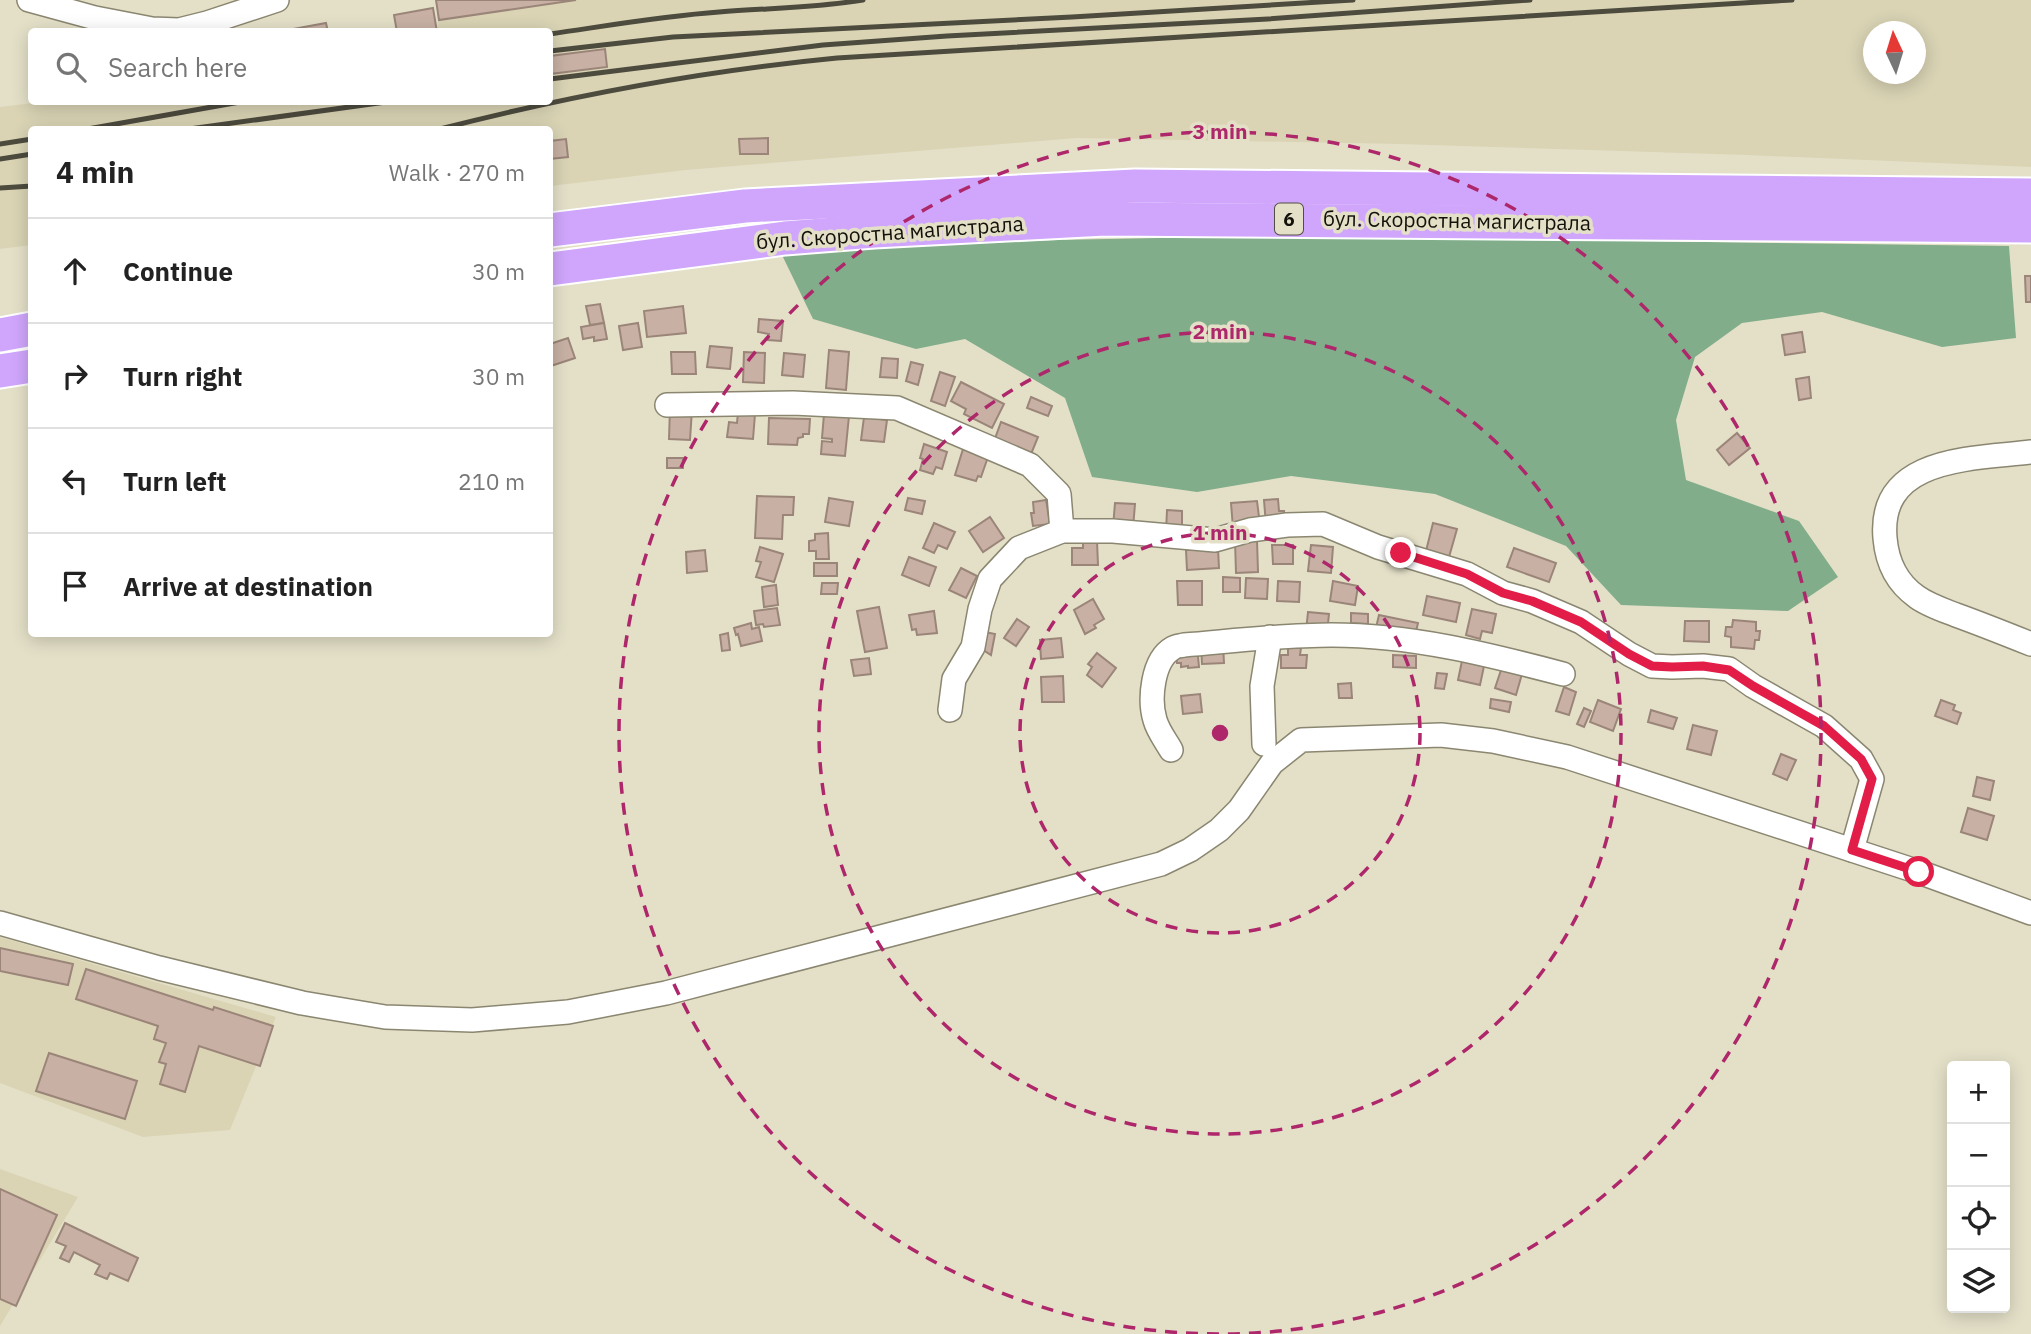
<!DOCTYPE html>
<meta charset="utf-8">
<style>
body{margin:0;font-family:"IBM Plex Sans",sans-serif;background:#f6f6f6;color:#222}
.controls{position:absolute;right:21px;bottom:21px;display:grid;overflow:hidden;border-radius:7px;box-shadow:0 4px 18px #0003}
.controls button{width:63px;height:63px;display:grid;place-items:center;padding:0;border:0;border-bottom:2px solid #e0e0e0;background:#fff;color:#222;font:35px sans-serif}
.compass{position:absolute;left:1863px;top:21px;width:63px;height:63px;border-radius:50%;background:#fff;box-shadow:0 4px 18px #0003;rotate:356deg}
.stop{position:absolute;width:21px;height:21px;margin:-16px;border:5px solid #e11d48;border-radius:50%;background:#fff}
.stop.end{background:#e11d48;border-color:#fff;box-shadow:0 2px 7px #0008}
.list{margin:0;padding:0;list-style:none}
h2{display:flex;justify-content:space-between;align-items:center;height:91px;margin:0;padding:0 28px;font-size:30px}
h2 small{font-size:23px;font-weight:400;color:#767676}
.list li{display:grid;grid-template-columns:46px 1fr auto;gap:21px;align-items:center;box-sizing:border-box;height:105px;padding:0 28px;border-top:2px solid #e0e0e0}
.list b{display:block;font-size:26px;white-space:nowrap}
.list em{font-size:23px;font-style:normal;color:#767676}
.icon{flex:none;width:38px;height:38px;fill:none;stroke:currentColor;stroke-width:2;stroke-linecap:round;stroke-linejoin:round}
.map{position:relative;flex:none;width:2031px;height:1334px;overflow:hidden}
.search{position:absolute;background:#fff;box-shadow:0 4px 18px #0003;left:28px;top:28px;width:525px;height:77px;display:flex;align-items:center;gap:18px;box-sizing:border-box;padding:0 24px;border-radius:7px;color:#767676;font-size:26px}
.panel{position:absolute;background:#fff;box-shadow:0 4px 18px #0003;left:28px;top:126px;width:525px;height:511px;border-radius:7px}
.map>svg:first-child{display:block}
</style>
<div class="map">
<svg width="2031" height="1334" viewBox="0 0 2031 1334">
<rect width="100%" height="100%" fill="#e4e0c8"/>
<g fill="#dad4b5" fill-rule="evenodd">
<path d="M576 0H2031V167L1746 155 1399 144 1077 138 686 170 550 186V130H32L31 245 0 249V107L42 102H550V32L437 31 439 20ZM1874 32H1916V74H1874Z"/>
<path d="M0 937 276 1017 230 1130 143 1137 0 1083Z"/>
<path d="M0 1169 78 1197 0 1326Z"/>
</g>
<path fill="#81ad8a" d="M1258 236 2009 246 2016 338 1942 347 1822 312 1742 323 1695 357 1676 420 1686 480 1799 521 1838 577 1788 611 1621 605 1566 546 1435 494 1291 476 1197 492 1092 477 1065 398 965 339 916 349 813 319 782 255 902 246 1057 240Z"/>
<g fill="#c8b1a4" stroke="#9b8579" stroke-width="2">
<path d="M436 0H576L439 20Z"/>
<path d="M433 8 437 32H397L394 15Z"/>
<path d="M326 23 328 32H282V31Z"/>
<path d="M605 49 607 67 550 74V56Z"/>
<path d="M768 138V154H740L739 139Z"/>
<path d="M566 139 568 157 550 159V141Z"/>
<path d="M2025 276H2031V302H2026Z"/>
<path d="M600 304 604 323 590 325 586 306Z"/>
<path d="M683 306 686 333 647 337 644 311Z"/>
<path d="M759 319 783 321 781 341 768 340 769 334 758 332Z"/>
<path d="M604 323 607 339 594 341V337L583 339 581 327Z"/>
<path d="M638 323 642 347 623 350 619 326Z"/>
<path d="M1802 332 1805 352 1785 355 1782 335Z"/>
<path d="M568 338 575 358 551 366 550 360V344Z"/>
<path d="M710 346 732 348 730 369 707 367Z"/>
<path d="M829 350 849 352 846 390 826 388Z"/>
<path d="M671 352H695L696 374H672Z"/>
<path d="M744 352 765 353 764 383 743 382Z"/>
<path d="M784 353 805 355 803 377 782 375Z"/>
<path d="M882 358 898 359 897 378 880 377Z"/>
<path d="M911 362 923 365 918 385 906 381Z"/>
<path d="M940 372 955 377 945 406 931 401Z"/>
<path d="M1809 377 1811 398 1799 400 1796 379Z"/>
<path d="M961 382 1004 404 992 428 964 414 966 409 951 401Z"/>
<path d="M1031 397 1052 406 1048 416 1027 408Z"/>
<path d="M670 408 692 409 690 440 669 439Z"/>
<path d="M738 412 755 414 753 439 727 437 729 422 737 423Z"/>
<path d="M824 414 849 416 845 456 821 454 822 441 832 442V439L822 438Z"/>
<path d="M864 417 887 420 884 442 861 440Z"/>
<path d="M769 418 810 419 809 434H803V437L798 438 797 445 768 444Z"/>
<path d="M1001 422 1038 437 1029 459 993 444Z"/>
<path d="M1737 433 1750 448 1729 465 1717 450Z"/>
<path d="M924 444 947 452 942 469 936 467 933 474 920 470 923 459 920 458Z"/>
<path d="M963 449 988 457 981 477 978 476 976 481 955 475Z"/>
<rect x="667" y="458" width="16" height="10"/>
<path d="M757 496 794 497 793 515H783L782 539 755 538Z"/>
<path d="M829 498 853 502 849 526 825 522Z"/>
<path d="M908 498 925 501 922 514 905 510Z"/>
<path d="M1278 499 1279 511H1284L1285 523 1266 525 1264 500Z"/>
<path d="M1046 500 1050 524 1033 526 1031 513H1034L1033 502Z"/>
<path d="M1257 501 1260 525 1233 528 1231 503Z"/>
<path d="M1115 503 1135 504 1133 528 1113 527Z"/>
<path d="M1167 510 1182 511V532H1166Z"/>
<path d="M990 517 1004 538 983 552 969 531Z"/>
<path d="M934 523 955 532 947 549 938 545 934 553 923 548Z"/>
<path d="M1433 523 1457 529 1449 557 1426 551Z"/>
<path d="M828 533 829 559H816V551H809V541L815 540V534Z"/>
<path d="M1257 540 1258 572 1236 573 1235 541Z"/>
<path d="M1083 541H1097L1098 565H1072V548H1083Z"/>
<path d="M1272 545H1293V564H1273Z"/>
<path d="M1311 545 1333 547 1331 573 1308 571Z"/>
<path d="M760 547 783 554 774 582 756 577 761 562 756 561Z"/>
<path d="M1218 548 1219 568 1187 570 1186 550Z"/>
<path d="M1514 548 1556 563 1549 582 1507 567Z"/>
<path d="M705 550 707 571 687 573 686 552Z"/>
<path d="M909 557 936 567 929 586 902 575Z"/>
<rect x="814" y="563" width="23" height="13"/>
<path d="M961 568 977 576 966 598 949 590Z"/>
<path d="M1223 577 1240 578V592H1223Z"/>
<path d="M1246 578 1268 579 1267 599 1245 598Z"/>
<path d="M1177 581H1202V605H1178Z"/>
<path d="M1278 581 1300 582 1299 602 1277 601Z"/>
<path d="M1333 581 1358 586 1355 605 1330 601Z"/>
<path d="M822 583H838L837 594H821Z"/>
<path d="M776 585 778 605 764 607 762 587Z"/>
<path d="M1427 596 1460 603 1456 622 1423 615Z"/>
<path d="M1093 599 1104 619 1094 625 1096 628 1085 634 1074 610Z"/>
<path d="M879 607 887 648 865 652 857 611Z"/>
<path d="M777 608 780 625 764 627 763 624 756 625 754 611Z"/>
<path d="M1472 609 1496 614 1492 633 1482 631 1480 639 1466 635Z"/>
<path d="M934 611 937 633 917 635 916 629 912 630 909 615Z"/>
<path d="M1308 612 1329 614 1327 633 1306 631Z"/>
<path d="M1351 613 1368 614V624L1351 623Z"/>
<path d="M1379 615 1418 623 1414 640 1375 632Z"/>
<path d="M1017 619 1029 627 1016 646 1004 638Z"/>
<path d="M1733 620 1756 622V631H1760L1759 640H1755L1754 649 1731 647V637L1725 636 1726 627H1732Z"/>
<path d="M1685 621H1709V642L1684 641Z"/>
<path d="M751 623 752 629 759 627 762 641 741 646 738 634 736 635 734 628Z"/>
<path d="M980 631 995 634 991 655 977 646Z"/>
<path d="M728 633 730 650 722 651 720 635Z"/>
<path d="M1061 638 1063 657 1041 659 1040 640Z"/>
<path d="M1223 644 1224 663 1202 664 1201 645Z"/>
<path d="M1197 646 1199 667 1188 668V666L1181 667V663H1177L1176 648Z"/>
<path d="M1288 648H1301L1300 655H1307L1306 668H1281V655H1288Z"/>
<path d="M1097 653 1116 668 1102 687 1087 675 1092 667 1088 664Z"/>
<path d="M1393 655 1416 656V668L1393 667Z"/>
<path d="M869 658 871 674 854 676 851 660Z"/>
<path d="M1462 661 1484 666 1480 685 1458 680Z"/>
<path d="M1502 667 1522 674 1516 695 1495 688Z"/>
<path d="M1437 673 1447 674 1444 689 1435 688Z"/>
<path d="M1063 676 1064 702H1042L1041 677Z"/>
<path d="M1351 683 1352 698H1339L1338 684Z"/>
<path d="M1564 687 1576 692 1569 715 1556 711Z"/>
<path d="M1200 694 1202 712 1183 714 1181 696Z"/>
<path d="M1491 699 1511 702 1509 712 1490 708Z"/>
<path d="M1598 700 1621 709 1613 731 1590 722Z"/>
<path d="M1941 700 1955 705 1953 710 1961 713 1957 724 1935 716Z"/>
<path d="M1584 708 1591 711 1584 727 1577 724Z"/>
<path d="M1651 710 1677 718 1673 729 1648 722Z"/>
<path d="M1693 725 1717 731 1711 755 1687 749Z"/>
<path d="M1781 754 1796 760 1787 780 1773 774Z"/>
<path d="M1977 777 1994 781 1990 800 1973 796Z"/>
<path d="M1968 808 1994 816 1987 840 1961 832Z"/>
<path d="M0 948 73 964 68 985 0 971Z"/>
<path d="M86 969 213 1010 214 1007 273 1026 260 1066 199 1046 185 1092 160 1084 166 1064 159 1062 166 1043 154 1039 158 1026 76 999Z"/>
<path d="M49 1053 137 1081 125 1119 36 1091Z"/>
<path d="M0 1189 57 1215 16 1306 0 1299Z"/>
<path d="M65 1223 138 1258 128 1281 110 1273 107 1279 95 1274 100 1265 74 1252 69 1262 60 1258 66 1246 56 1242Z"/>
</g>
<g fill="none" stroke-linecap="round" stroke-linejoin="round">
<g stroke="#8a8670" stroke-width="26">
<g id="minor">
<path d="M29 0 95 18 152 29 179 30 207 23 277 0"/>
<path d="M667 405 793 403 897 408 1030 465 1059 494 1062 531"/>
<path d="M2031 452C1974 459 1878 456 1885 538 1887 562 1897 583 1917 597 1928 605 1943 610 1956 615 1981 624 2006 634 2031 644"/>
<path d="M950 710 954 679 973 647 980 609 990 579 1019 548 1062 531H1113L1215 540 1250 530 1287 525 1323 524 1378 547 1467 574 1503 593 1532 601 1581 622 1629 654 1652 666 1672 667 1703 666 1729 669 1753 686 1824 726 1861 759 1872 779 1852 850"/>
<path d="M1264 744 1262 686 1270 637"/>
<path d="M1171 750C1166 741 1158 731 1155 720 1149 700 1152 660 1173 648 1176 646 1180 646 1184 645 1233 641 1283 635 1332 635 1411 635 1487 654 1563 674"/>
<path d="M0 923 159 968 302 1003 385 1017 472 1020 568 1012 666 993 1161 864 1190 850 1219 830 1239 810 1272 763 1301 740 1441 735 1493 741 1567 757 1919 872 2031 913"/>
</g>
</g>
<g stroke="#fff" stroke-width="37">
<g id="highway">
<path d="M550 230 745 206 1135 186 2031 195"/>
<path d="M550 269 785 238 874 231 1105 219 2031 226"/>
<path d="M0 335 32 329"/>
<path d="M0 371 32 366"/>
</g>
</g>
<use href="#minor" stroke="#fff" stroke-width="23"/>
<use href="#highway" stroke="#d0a6fc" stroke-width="33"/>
<g stroke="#4d4b3e" stroke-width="5">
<path d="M550 34C606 26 662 16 719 12 767 8 815 8 863 0"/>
<path d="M550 51 673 37 1072 17 1353 0"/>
<path d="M550 79 823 45 947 36 1268 19 1530 0"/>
<path d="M82 130 240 102"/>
<path d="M182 130 386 102"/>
<path d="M436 130C568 96 702 71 837 58L1792 0"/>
<path d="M0 144 32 139"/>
<path d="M0 159 32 154"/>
<path d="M0 188 32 186"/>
</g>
</g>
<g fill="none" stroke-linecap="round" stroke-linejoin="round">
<path stroke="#e11d48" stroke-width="9" d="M1401 553 1467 574 1503 593 1532 601 1581 622 1629 654 1652 666 1672 667 1703 666 1729 670 1753 686 1824 726 1861 759 1872 779 1852 850 1919 872"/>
</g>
<g fill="none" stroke="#ae276b" stroke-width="3.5" stroke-dasharray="12 9">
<circle cx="1220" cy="733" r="200"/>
<circle cx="1220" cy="733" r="401"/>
<circle cx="1220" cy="733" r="601"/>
</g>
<g text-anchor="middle" stroke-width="7" stroke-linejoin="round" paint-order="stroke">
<rect fill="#e4e0c8" stroke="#524f42" stroke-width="2" x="1275" y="203.5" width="28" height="31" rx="5"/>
<g font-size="19" font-weight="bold" fill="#131109">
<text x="1289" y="226">6</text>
</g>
<g font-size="21" fill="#131109" stroke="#e4e0c8">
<text transform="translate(1457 221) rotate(1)" y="7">бул. Скоростна магистрала</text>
<text transform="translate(890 233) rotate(-4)" y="7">бул. Скоростна магистрала</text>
</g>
</g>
<circle cx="1220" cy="733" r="10" fill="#ae276b" stroke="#e4e0c8" stroke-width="3.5"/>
<g font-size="21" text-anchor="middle" font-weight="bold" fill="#ae276b" stroke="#e4e0c8" stroke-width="7" stroke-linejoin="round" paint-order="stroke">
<text x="1220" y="139">3 min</text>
<text x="1220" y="339">2 min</text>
<text x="1220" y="540">1 min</text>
</g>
</svg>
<div class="controls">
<button>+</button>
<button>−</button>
<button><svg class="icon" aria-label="locate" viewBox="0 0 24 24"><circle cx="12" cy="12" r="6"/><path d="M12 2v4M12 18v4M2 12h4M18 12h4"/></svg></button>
<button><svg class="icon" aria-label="layers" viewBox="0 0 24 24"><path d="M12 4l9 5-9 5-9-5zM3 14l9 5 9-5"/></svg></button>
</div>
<svg class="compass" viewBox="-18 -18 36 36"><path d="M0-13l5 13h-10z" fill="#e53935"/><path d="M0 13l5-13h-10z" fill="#767676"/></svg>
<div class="stop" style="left:1919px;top:872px"></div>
<div class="stop end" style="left:1401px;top:553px"></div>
<div class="search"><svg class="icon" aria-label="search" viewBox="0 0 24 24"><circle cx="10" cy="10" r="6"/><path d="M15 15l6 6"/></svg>Search here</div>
<section class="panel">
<h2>4 min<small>Walk · 270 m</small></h2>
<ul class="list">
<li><svg class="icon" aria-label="ahead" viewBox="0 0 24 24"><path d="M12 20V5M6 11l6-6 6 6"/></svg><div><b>Continue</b></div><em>30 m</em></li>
<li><svg class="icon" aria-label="right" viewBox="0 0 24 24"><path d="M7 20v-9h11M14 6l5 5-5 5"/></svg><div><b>Turn right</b></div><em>30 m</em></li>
<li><svg class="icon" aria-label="left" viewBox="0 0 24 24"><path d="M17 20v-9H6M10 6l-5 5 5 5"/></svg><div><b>Turn left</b></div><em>210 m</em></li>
<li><svg class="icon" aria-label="arrive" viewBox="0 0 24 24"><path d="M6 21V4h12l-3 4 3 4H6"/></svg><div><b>Arrive at destination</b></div></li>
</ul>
</section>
</div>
